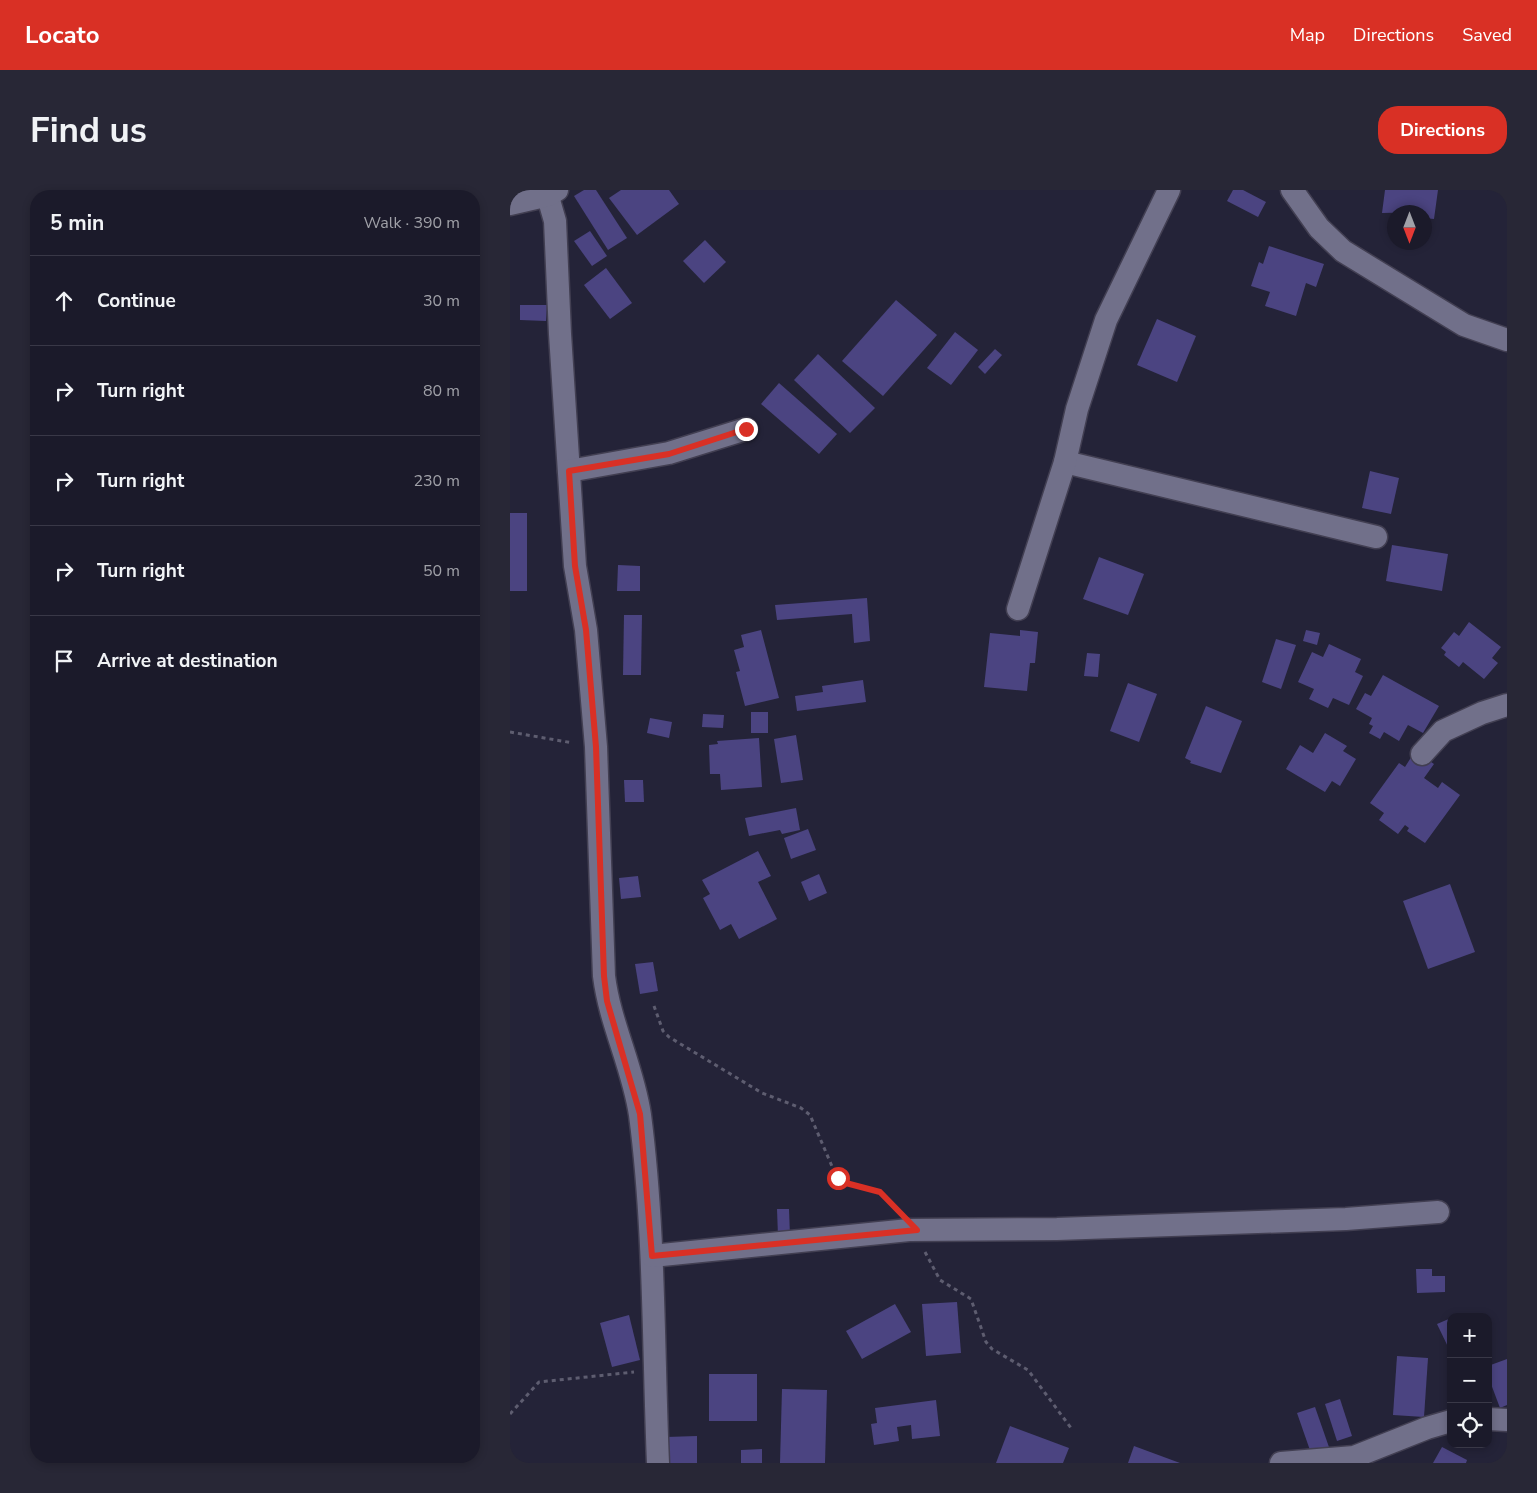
<!DOCTYPE html>
<meta charset="utf-8">
<style>
body{margin:0;font-family:"Nunito Sans",sans-serif;background:#282736;color:#f1f3f6}
.controls{position:absolute;right:15px;bottom:15px;display:grid;overflow:hidden;border-radius:10px;box-shadow:0 2px 8px #0003}
.controls button{width:45px;height:45px;display:grid;place-items:center;padding:0;border:0;border-bottom:1px solid #393847;background:#1b1a2a;color:#f1f3f6;font:25px sans-serif}
.compass{position:absolute;left:877px;top:15px;width:45px;height:45px;border-radius:50%;background:#1b1a2a;box-shadow:0 2px 8px #0003;rotate:180deg}
.stop{position:absolute;width:15px;height:15px;margin:-11px;border:4px solid #d93025;border-radius:50%;background:#fff}
.stop.end{background:#d93025;border-color:#fff;box-shadow:0 1px 5px #0008}
.list{margin:0;padding:0;list-style:none}
h2{display:flex;justify-content:space-between;align-items:center;height:65px;margin:0;padding:0 20px;font-size:21px}
h2 small{font-size:16px;font-weight:400;color:#a0a1a8}
.list li{display:grid;grid-template-columns:32px 1fr auto;gap:15px;align-items:center;box-sizing:border-box;height:90px;padding:0 20px;border-top:1px solid #393847}
.list b{display:block;font-size:19px;white-space:nowrap}
.list em{font-size:16px;font-style:normal;color:#a0a1a8}
.icon{flex:none;width:28px;height:28px;fill:none;stroke:currentColor;stroke-width:2;stroke-linecap:round;stroke-linejoin:round}
.map{position:relative;flex:none;width:997px;height:1273px;overflow:hidden;border-radius:20px}
header{display:flex;align-items:center;gap:30px;box-sizing:border-box;height:70px;padding:0 25px;background:#d93025;color:#fff}
header strong{font-size:24px}
nav{display:flex;gap:28px;margin-inline-start:auto;font-size:18px}
.intro{display:flex;align-items:center;justify-content:space-between;box-sizing:border-box;height:120px;padding:0 30px}
h1{margin:0;font-size:35px}
.button{padding:12px 22px;border-radius:20px;background:#d93025;color:#fff;font-size:18px;font-weight:700}
main{display:flex;gap:30px;padding:0 30px}
aside{flex:1;background:#1b1a2a;border-radius:20px;box-shadow:0 2px 8px #0003}
.map>svg:first-child{display:block}
</style>
<header>
<strong>Locato</strong>
<nav><a>Map</a><a>Directions</a><a>Saved</a></nav>
</header>
<div class="intro"><h1>Find us</h1><a class="button">Directions</a></div>
<main>
<aside>
<h2>5 min<small>Walk · 390 m</small></h2>
<ul class="list">
<li><svg class="icon" aria-label="ahead" viewBox="0 0 24 24"><path d="M12 20V5M6 11l6-6 6 6"/></svg><div><b>Continue</b></div><em>30 m</em></li>
<li><svg class="icon" aria-label="right" viewBox="0 0 24 24"><path d="M7 20v-9h11M14 6l5 5-5 5"/></svg><div><b>Turn right</b></div><em>80 m</em></li>
<li><svg class="icon" aria-label="right" viewBox="0 0 24 24"><path d="M7 20v-9h11M14 6l5 5-5 5"/></svg><div><b>Turn right</b></div><em>230 m</em></li>
<li><svg class="icon" aria-label="right" viewBox="0 0 24 24"><path d="M7 20v-9h11M14 6l5 5-5 5"/></svg><div><b>Turn right</b></div><em>50 m</em></li>
<li><svg class="icon" aria-label="arrive" viewBox="0 0 24 24"><path d="M6 21V4h12l-3 4 3 4H6"/></svg><div><b>Arrive at destination</b></div></li>
</ul>
</aside>
<div class="map">
<svg width="997" height="1273" viewBox="0 0 997 1273">
<rect width="100%" height="100%" fill="#242338"/>
<g fill="#4b4481">
<path d="M74 0H86L117 48 98 60 64 6Z"/>
<path d="M111 0H159L169 14 127 45 99 8Z"/>
<path d="M723 0H733L756 12 748 27 717 11Z"/>
<path d="M875 0H928L924 29 914 28V22L872 23Z"/>
<path d="M80 41 97 66 82 76 64 51Z"/>
<path d="M195 50 216 72 194 93 173 71Z"/>
<path d="M759 56 814 74 806 97 796 93 786 126 755 116 760 102 741 96 749 72 753 74Z"/>
<path d="M96 78 122 113 100 129 74 95Z"/>
<path d="M386 110 427 145 373 206 332 171Z"/>
<path d="M10 115H37L36 131 10 130Z"/>
<path d="M647 129 686 146 667 192 627 175Z"/>
<path d="M445 142 468 160 441 195 417 178Z"/>
<path d="M485 159 492 165 475 184 468 177Z"/>
<path d="M308 164 365 218 340 243 284 190Z"/>
<path d="M269 193 327 244 309 264 251 214Z"/>
<path d="M860 281 889 288 881 324 852 318Z"/>
<rect x="0" y="323" width="17" height="78"/>
<path d="M882 355 938 364 932 401 876 391Z"/>
<path d="M589 367 634 384 618 425 573 409Z"/>
<path d="M108 375 130 376V401H107Z"/>
<path d="M357 408 360 451 344 453 342 424 267 430 265 415Z"/>
<path d="M114 425H132L131 485H113Z"/>
<path d="M959 432 991 457 982 468 988 473 974 489 953 472 949 477 934 465 936 462 931 458 944 442 949 446Z"/>
<path d="M251 440 269 508 235 516 226 482 230 481 224 460 234 457 231 445Z"/>
<path d="M510 440 528 442 525 473H520L517 501 474 497 480 443 510 446Z"/>
<path d="M796 440 810 443 807 455 793 451Z"/>
<path d="M766 449 786 455 771 499 752 492Z"/>
<path d="M819 454 851 469 845 482 853 486 839 515 823 508 818 518 799 509 804 499 788 492 802 462 813 467Z"/>
<path d="M577 463 590 464 588 487 574 486Z"/>
<path d="M873 485 929 516 913 543 898 535 889 551 874 542 870 549 859 543 863 536 859 534 862 528 846 519 855 503 861 506Z"/>
<path d="M353 490 356 512 287 521 285 506 313 502 312 496Z"/>
<path d="M618 493 647 504 629 552 600 541Z"/>
<path d="M696 516 732 531 711 583 680 573 681 571 675 568Z"/>
<rect x="241" y="522" width="17" height="21"/>
<path d="M193 524 214 525 213 538 192 537Z"/>
<path d="M140 528 162 532 159 548 137 543Z"/>
<path d="M815 543 837 556 833 561 846 569 830 596 822 591 815 602 776 579 790 555 803 563Z"/>
<path d="M286 545 293 590 271 593 264 549Z"/>
<path d="M249 548 252 597 211 600 210 584H200L199 555 208 554 207 551Z"/>
<path d="M905 561 924 574 914 588 928 598 932 592 950 605 915 653 897 641 899 638 895 635 888 644 869 630 874 623 860 613 889 573 895 577Z"/>
<path d="M114 590H133L134 612H115Z"/>
<path d="M286 618 290 640 272 644 270 640 239 646 235 628Z"/>
<path d="M298 639 306 660 281 669 274 648Z"/>
<path d="M248 661 261 686 248 692 267 729 229 749 221 734 210 740 193 708 200 704 192 690Z"/>
<path d="M309 684 317 703 299 711 291 692Z"/>
<path d="M128 686 131 707 111 709 109 688Z"/>
<path d="M940 694 965 762 918 779 893 711Z"/>
<path d="M143 772 148 801 130 804 125 774Z"/>
<path d="M267 1019H279L280 1046H268Z"/>
<path d="M906 1079H922V1086H935V1102L907 1103Z"/>
<path d="M447 1112 451 1163 416 1166 412 1114Z"/>
<path d="M385 1114 401 1142 352 1169 336 1141Z"/>
<path d="M119 1125 130 1170 102 1177 90 1133Z"/>
<path d="M941 1128V1163L927 1134Z"/>
<path d="M887 1166 918 1168 914 1227 883 1225Z"/>
<path d="M997 1169V1215L990 1218 978 1186V1176Z"/>
<rect x="199" y="1184" width="48" height="47"/>
<path d="M272 1199 317 1200 315 1273H270Z"/>
<path d="M830 1209 842 1246 827 1251 815 1214Z"/>
<path d="M426 1210 430 1246 402 1249 401 1235 387 1237 389 1251 364 1255 361 1234 367 1233 365 1218Z"/>
<path d="M805 1217 820 1260 802 1266 787 1223Z"/>
<path d="M500 1236 559 1258 553 1273H486Z"/>
<path d="M187 1246V1273H156V1247Z"/>
<path d="M624 1256 670 1273H618Z"/>
<path d="M932 1257 957 1270 956 1273H923Z"/>
<path d="M252 1259V1273H231V1260Z"/>
</g>
<g fill="none" stroke-linecap="round" stroke-linejoin="round">
<g stroke="#423f52" stroke-width="25">
<g id="street">
<path d="M36 0 45 31 50 144 65 376 76 440 86 557 94 786C100 834 123 877 130 925 145 1040 143 1157 148 1273"/>
<path d="M782 0 809 38 833 61 954 135 997 150"/>
<path d="M0 14 39 5 47 0"/>
<path d="M555 272 866 347"/>
<path d="M59 281 159 263 236 239"/>
<path d="M508 419 555 272 567 219 596 130 659 0"/>
<path d="M912 564 933 541 972 523 997 515"/>
<path d="M142 1066 399 1040 547 1039 836 1029 928 1022"/>
<path d="M978 1229 997 1230"/>
<path d="M771 1273 844 1267 917 1238 941 1231"/>
</g>
</g>
<g stroke="#5e5d70" stroke-width="3" stroke-dasharray="4 4" stroke-linecap="butt">
<path d="M0 542 63 553"/>
<path d="M144 816 153 841 159 847 252 903 291 918 300 925 327 988 332 992 370 1002 385 1018"/>
<path d="M415 1062 430 1090 461 1109 476 1152 482 1159 518 1180 561 1238"/>
<path d="M0 1224 29 1192 124 1182"/>
</g>
<use href="#street" stroke="#71708a" stroke-width="22"/>
</g>
<g fill="none" stroke-linecap="round" stroke-linejoin="round">
<path stroke="#d93025" stroke-width="6" d="M236 239 159 264 59 281 65 376 76 440 86 557 94 786 97 811 130 924 142 1066 407 1040 370 1002 332 992 328 988"/>
</g>
</svg>
<div class="controls">
<button>+</button>
<button>−</button>
<button><svg class="icon" aria-label="locate" viewBox="0 0 24 24"><circle cx="12" cy="12" r="6"/><path d="M12 2v4M12 18v4M2 12h4M18 12h4"/></svg></button>
</div>
<svg class="compass" viewBox="-18 -18 36 36"><path d="M0-13l5 13h-10z" fill="#e53935"/><path d="M0 13l5-13h-10z" fill="#a0a1a8"/></svg>
<div class="stop" style="left:328px;top:988px"></div>
<div class="stop end" style="left:236px;top:239px"></div>
</div>
</main>
